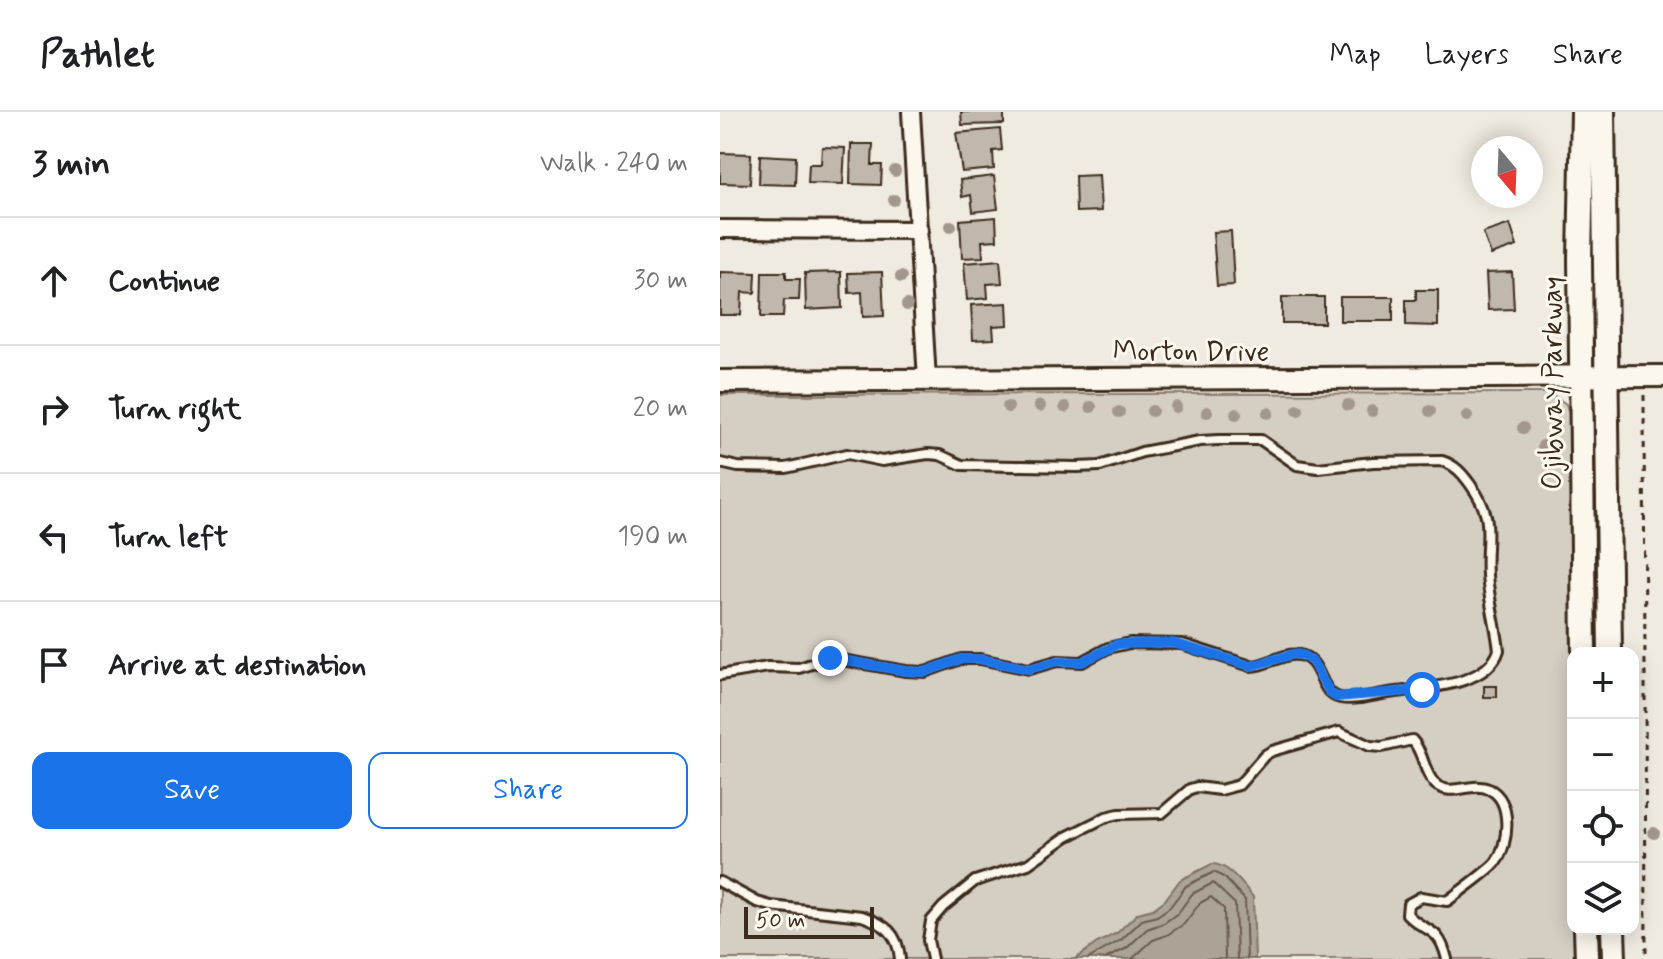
<!DOCTYPE html>
<meta charset="utf-8">
<style>
body{margin:0;font-family:Mynerve,sans-serif;background:#f2f2f2;color:#202124}
.controls{position:absolute;right:24px;bottom:24px;display:grid;overflow:hidden;border-radius:16px;box-shadow:0 4px 20px #0003}
.controls button{width:72px;height:72px;display:grid;place-items:center;padding:0;border:0;border-bottom:2px solid #e0e0e0;background:#fff;color:#202124;font:40px sans-serif}
.compass{position:absolute;left:751px;top:24px;width:72px;height:72px;border-radius:50%;background:#fff;box-shadow:0 4px 20px #0003;rotate:161deg}
.scale{position:absolute;left:24px;bottom:20px;width:130px;box-sizing:border-box;padding-left:8px;border:4px solid #3b2a1e;border-top:0;font-size:22px;line-height:28px;white-space:nowrap;color:#3b2a1e;-webkit-text-stroke:6px #fbf7ec;paint-order:stroke}
.stop{position:absolute;width:24px;height:24px;margin:-18px;border:6px solid #1a73e8;border-radius:50%;background:#fff}
.stop.end{background:#1a73e8;border-color:#fff;box-shadow:0 2px 8px #0008}
.list{margin:0;padding:0;list-style:none}
h2{display:flex;justify-content:space-between;align-items:center;height:104px;margin:0;padding:0 32px;font-size:34px}
h2 small{font-size:26px;font-weight:400;color:#757577}
.list li{display:grid;grid-template-columns:52px 1fr auto;gap:24px;align-items:center;box-sizing:border-box;height:128px;padding:0 32px;border-top:2px solid #e0e0e0}
.list b{display:block;font-size:30px;white-space:nowrap}
.list em{font-size:26px;font-style:normal;color:#757577}
.actions{display:flex;gap:16px;padding:24px 32px}
.actions a{flex:1;padding:18px 0;border:2px solid #1a73e8;border-radius:16px;text-align:center;font-size:28px;color:#1a73e8}
.actions .main{background:#1a73e8;color:#fff}
.icon{flex:none;width:44px;height:44px;fill:none;stroke:currentColor;stroke-width:2;stroke-linecap:round;stroke-linejoin:round}
.map{position:relative;flex:none;width:943px;height:847px;overflow:hidden}
header{display:flex;align-items:center;gap:48px;box-sizing:border-box;height:112px;padding:0 40px;background:#fff;border-bottom:2px solid #e0e0e0}
header strong{font-size:38px}
nav{display:flex;gap:44px;margin-inline-start:auto;font-size:28px}
main{display:flex}
aside{flex:1;background:#fff}
.map>svg:first-child{display:block}
</style>
<header>
<strong>Pathlet</strong>
<nav><a>Map</a><a>Layers</a><a>Share</a></nav>
</header>
<main>
<aside>
<h2>3 min<small>Walk · 240 m</small></h2>
<ul class="list">
<li><svg class="icon" aria-label="ahead" viewBox="0 0 24 24"><path d="M12 20V5M6 11l6-6 6 6"/></svg><div><b>Continue</b></div><em>30 m</em></li>
<li><svg class="icon" aria-label="right" viewBox="0 0 24 24"><path d="M7 20v-9h11M14 6l5 5-5 5"/></svg><div><b>Turn right</b></div><em>20 m</em></li>
<li><svg class="icon" aria-label="left" viewBox="0 0 24 24"><path d="M17 20v-9H6M10 6l-5 5 5 5"/></svg><div><b>Turn left</b></div><em>190 m</em></li>
<li><svg class="icon" aria-label="arrive" viewBox="0 0 24 24"><path d="M6 21V4h12l-3 4 3 4H6"/></svg><div><b>Arrive at destination</b></div></li>
</ul>
<div class="actions"><a class="main">Save</a><a>Share</a></div>
</aside>
<div class="map">
<svg width="943" height="847" viewBox="0 0 943 847">
<rect width="100%" height="100%" fill="#f0ebe0"/>
<filter id="ink" filterUnits="userSpaceOnUse"><feTurbulence type="fractalNoise" baseFrequency=".0125" numOctaves="2"/><feDisplacementMap in="SourceGraphic" scale="16" xChannelSelector="R" yChannelSelector="G"/><feConvolveMatrix kernelMatrix="1 2 1 2 8 2 1 2 1" color-interpolation-filters="sRGB"/></filter>
<g filter="url(#ink)">
<path fill="#d5cec3" stroke="#887c70" stroke-width="2" d="M829 281 846 292 851 308 853 817H856V847H0V283Z"/>
<path fill="#aca397" stroke="#7f7367" stroke-width="2" d="M492 752C509 752 523 773 533 785L535 847H355L377 831 397 821 418 801 433 797 445 788 460 768Z"/>
<g fill="none" stroke-linecap="round" stroke-linejoin="round">
<g stroke="#685a4e" stroke-width="2">
<path d="M368 847 401 828 422 808 437 804 450 795 466 774 494 760 505 766 525 788 527 847"/>
<path d="M385 847 407 836 427 817 444 811 458 801 472 782 493 771 515 792 517 847"/>
<path d="M412 847 433 828 447 823 464 812 480 791 491 785 504 797 505 847"/>
</g>
</g>
<g fill="#c0b8ad" stroke="#3b2a1e" stroke-width="2">
<path d="M241 0H284V12L242 13Z"/>
<path d="M280 17 282 38 273 39 274 57 242 60 236 21Z"/>
<path d="M131 32H153L152 53H162L161 73 130 72Z"/>
<path d="M102 35 125 36 123 72 88 71 89 52H101Z"/>
<path d="M0 41 31 42 30 72 0 71Z"/>
<path d="M40 43 76 45 75 73 39 72Z"/>
<path d="M379 63 381 99 356 100 355 64Z"/>
<path d="M274 64 278 97 253 100 251 83 242 85 240 68Z"/>
<path d="M276 105 277 128 262 129 263 145 242 146 240 108Z"/>
<path d="M790 112 797 134 771 143 763 121Z"/>
<path d="M511 119 514 173 497 174 493 120Z"/>
<path d="M280 148 282 171 267 172 268 186 247 188 244 151Z"/>
<path d="M0 160 36 161 35 181 22 180 21 203H0Z"/>
<path d="M42 160H66V167H80L79 188H64L63 205H41Z"/>
<path d="M121 160 122 196 86 198 85 161Z"/>
<path d="M162 160 164 204 143 205 142 180 129 181 128 161Z"/>
<path d="M792 160 794 197 768 198 766 161Z"/>
<path d="M696 178H718V214L686 213V188H696Z"/>
<rect x="562" y="185" width="42" height="26"/>
<rect x="620" y="185" width="53" height="24"/>
<path d="M287 191 288 213 273 214 274 227 253 228 251 193Z"/>
<rect x="764" y="574" width="13" height="11"/>
</g>
<g fill="none" stroke-linecap="round" stroke-linejoin="round">
<g stroke="#3b2a1e" stroke-width="14">
<g id="service">
<path d="M0 351 18 355 66 356 127 342 162 349 208 342 220 343 242 353 357 355 380 354 422 340 480 329 499 328H541L577 353 598 356 653 350 722 349C735 353 742 361 750 372 777 408 764 425 767 463 769 488 776 513 779 538 768 575 701 576 669 581 654 583 635 589 620 586 598 581 603 547 579 543 563 540 547 554 531 554L462 532 410 531 388 536 362 550 337 549 309 557 260 547H241L205 560 186 559 110 546 79 556 48 555 0 563"/>
<path d="M0 770 37 790 51 794 142 804C165 812 178 821 180 847"/>
<path d="M212 847 208 828 211 809 223 795 255 769 308 752 346 725 386 705 399 702 442 701 470 677 477 675 500 678 519 673 545 643 552 639 619 620 650 634 662 635 692 628C704 640 703 660 715 672 731 686 751 669 769 677 793 688 789 732 776 750 772 756 734 784 727 789L701 785 688 792 687 802C707 823 718 812 727 847"/>
</g>
</g>
<g stroke="#3b2a1e" stroke-width="22">
<g id="minor">
<path d="M191 0 207 268"/>
<path d="M0 117 199 118"/>
</g>
</g>
<g stroke="#3b2a1e" stroke-width="26">
<path id="tertiary" d="M0 269 943 264"/>
</g>
<g stroke="#3b2a1e" stroke-width="28">
<g id="secondary">
<path d="M863 0 860 146 864 541"/>
<path d="M883 0 890 541"/>
<path d="M866 817 867 847"/>
<path d="M893 817 894 847"/>
</g>
</g>
<path stroke="#3b2a1e" stroke-width="3" stroke-dasharray="6 6" stroke-linecap="butt" d="M924 283 926 847"/>
<use href="#service" stroke="#fbf7ec" stroke-width="8"/>
<use href="#minor" stroke="#fbf7ec" stroke-width="16"/>
<use href="#tertiary" stroke="#fbf7ec" stroke-width="20"/>
<use href="#secondary" stroke="#fbf7ec" stroke-width="22"/>
</g>
<g fill="#a2978c">
<circle cx="175" cy="59" r="6"/>
<circle cx="174" cy="88" r="6"/>
<circle cx="231" cy="114" r="6"/>
<circle cx="181" cy="165" r="6"/>
<circle cx="187" cy="193" r="6"/>
<circle cx="628" cy="293" r="6"/>
<circle cx="320" cy="294" r="6"/>
<circle cx="288" cy="295" r="6"/>
<circle cx="345" cy="295" r="6"/>
<circle cx="371" cy="295" r="6"/>
<circle cx="456" cy="295" r="6"/>
<circle cx="578" cy="298" r="6"/>
<circle cx="432" cy="299" r="6"/>
<circle cx="652" cy="299" r="6"/>
<circle cx="710" cy="299" r="6"/>
<circle cx="399" cy="300" r="6"/>
<circle cx="487" cy="300" r="6"/>
<circle cx="548" cy="301" r="6"/>
<circle cx="516" cy="302" r="6"/>
<circle cx="747" cy="304" r="6"/>
<circle cx="803" cy="316" r="6"/>
<circle cx="823" cy="334" r="6"/>
<circle cx="934" cy="721" r="6"/>
</g>
</g>
<g fill="none" stroke-linecap="round" stroke-linejoin="round" filter="url(#ink)">
<path stroke="#1a73e8" stroke-width="10" d="M110 546 186 559 205 560 241 547H260L309 557 337 549 362 550 398 532 453 531 531 554 574 542 582 543 592 549 610 581 616 585 702 578"/>
</g>
<g text-anchor="middle" stroke-width="6" stroke-linejoin="round" paint-order="stroke">
<g font-size="28" fill="#3b2a1e" stroke="#fbf7ec">
<text x="471" y="248">Morton Drive</text>
<text transform="translate(831 271) rotate(-90)" y="10">Ojibway Parkway</text>
</g>
</g>
</svg>
<div class="controls">
<button>+</button>
<button>−</button>
<button><svg class="icon" aria-label="locate" viewBox="0 0 24 24"><circle cx="12" cy="12" r="6"/><path d="M12 2v4M12 18v4M2 12h4M18 12h4"/></svg></button>
<button><svg class="icon" aria-label="layers" viewBox="0 0 24 24"><path d="M12 4l9 5-9 5-9-5zM3 14l9 5 9-5"/></svg></button>
</div>
<svg class="compass" viewBox="-18 -18 36 36"><path d="M0-13l5 13h-10z" fill="#e53935"/><path d="M0 13l5-13h-10z" fill="#757577"/></svg>
<div class="scale">50 m</div>
<div class="stop" style="left:702px;top:578px"></div>
<div class="stop end" style="left:110px;top:546px"></div>
</div>
</main>
